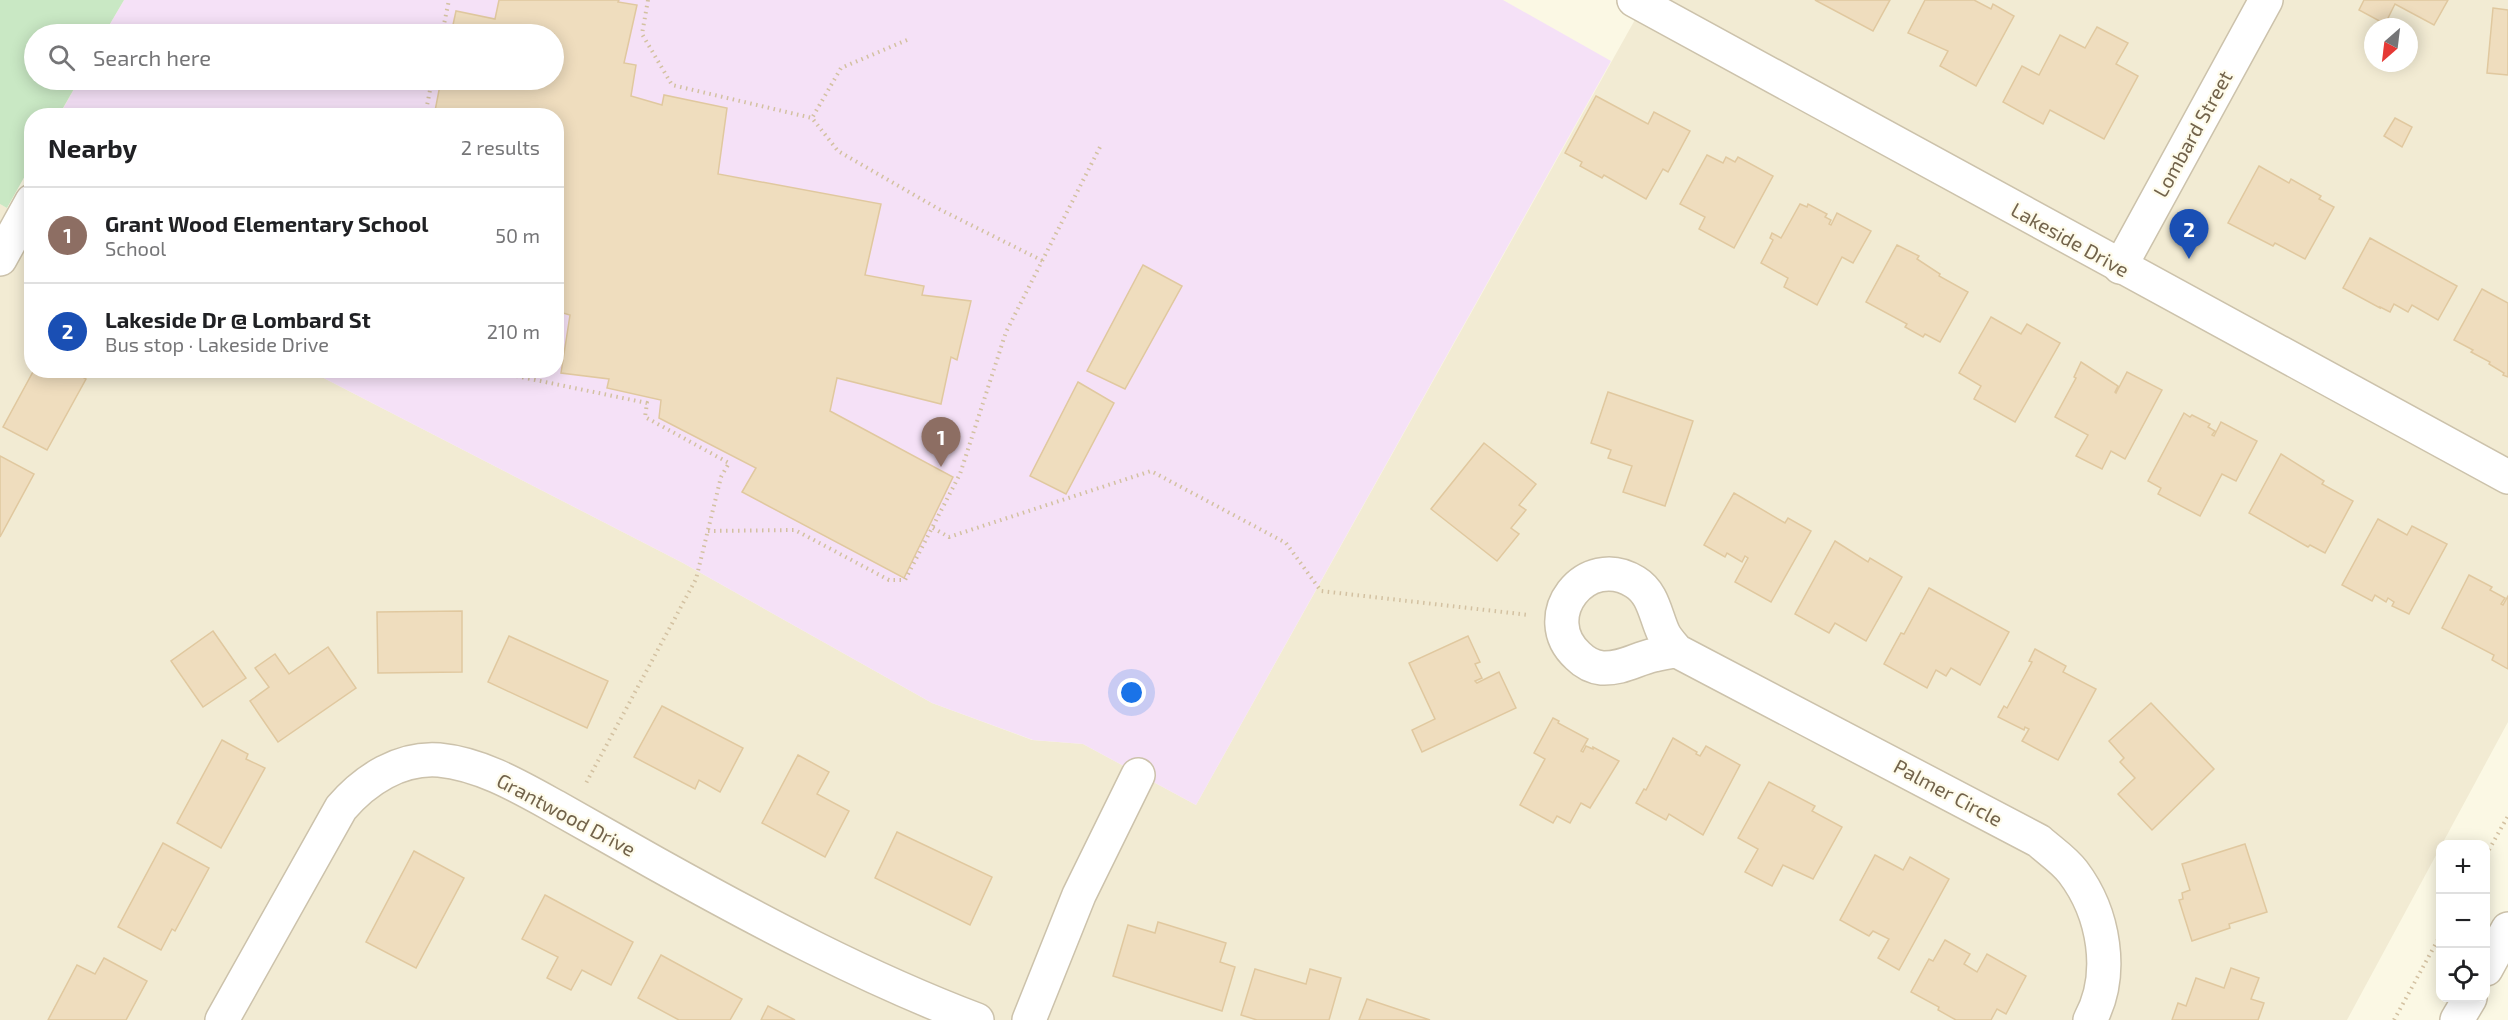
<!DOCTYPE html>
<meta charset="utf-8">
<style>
body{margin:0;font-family:"Exo 2",sans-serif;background:#f6f6f6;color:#202124}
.controls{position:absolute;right:18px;bottom:18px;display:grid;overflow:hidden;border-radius:12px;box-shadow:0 3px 15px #0003}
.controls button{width:54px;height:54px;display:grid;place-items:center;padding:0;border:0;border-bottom:2px solid #e0e0e0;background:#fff;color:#202124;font:30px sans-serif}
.compass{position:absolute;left:2364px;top:18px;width:54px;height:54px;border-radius:50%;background:#fff;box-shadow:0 3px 15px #0003;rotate:208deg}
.you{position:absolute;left:1132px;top:693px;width:21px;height:21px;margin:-15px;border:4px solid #fff;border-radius:50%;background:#1a73e8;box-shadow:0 0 0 9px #1a73e833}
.badge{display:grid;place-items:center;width:39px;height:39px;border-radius:50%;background:#0b8043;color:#fff;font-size:20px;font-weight:700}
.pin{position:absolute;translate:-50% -50px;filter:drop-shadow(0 2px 3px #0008)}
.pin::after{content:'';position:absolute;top:32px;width:21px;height:18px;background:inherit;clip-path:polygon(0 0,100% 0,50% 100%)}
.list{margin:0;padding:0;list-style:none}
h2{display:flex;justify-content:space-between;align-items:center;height:78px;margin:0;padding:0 24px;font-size:26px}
h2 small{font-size:20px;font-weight:400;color:#757577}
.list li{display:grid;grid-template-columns:39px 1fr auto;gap:18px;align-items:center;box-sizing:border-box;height:96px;padding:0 24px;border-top:2px solid #e0e0e0}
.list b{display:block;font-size:22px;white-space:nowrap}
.list p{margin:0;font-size:20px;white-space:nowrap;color:#757577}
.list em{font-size:20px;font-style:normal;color:#757577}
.icon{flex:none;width:33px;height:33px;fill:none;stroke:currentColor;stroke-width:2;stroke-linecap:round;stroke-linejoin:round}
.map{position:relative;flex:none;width:2508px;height:1020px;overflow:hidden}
.search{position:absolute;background:#fff;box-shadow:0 3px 15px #0003;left:24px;top:24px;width:540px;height:66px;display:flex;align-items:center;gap:15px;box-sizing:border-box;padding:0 21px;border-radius:33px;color:#757577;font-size:22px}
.panel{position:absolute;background:#fff;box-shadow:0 3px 15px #0003;left:24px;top:108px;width:540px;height:270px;border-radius:24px}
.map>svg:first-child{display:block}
</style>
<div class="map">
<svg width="2508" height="1020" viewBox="0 0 2508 1020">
<rect width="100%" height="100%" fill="#fbf8e4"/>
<path fill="#f2ebd3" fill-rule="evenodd" d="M1646 0H2508V722L2347 1020H0V204L31 221 32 370 310 371 683 563 932 703 1032 740 1083 744 1196 805ZM2373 27H2409V63H2373Z"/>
<path fill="#f5e1f7" d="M124 0H1503L1611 61 1196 805 1083 744 1033 740 932 703 683 563 310 371 556 370V116H59L79 80H554V34H104Z"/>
<path fill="#c9e8c4" d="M0 0H124L104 34H34V80H79L59 115 32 116 31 165 7 208 0 204Z"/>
<g fill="#efddbe" stroke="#e0c89f" stroke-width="1.5">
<path d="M499 0H619L618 2 637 5 624 63 636 65 631 96 662 105 664 95 727 108 718 174 881 204 865 275 924 286 922 295 971 301 957 360 951 357 941 404 837 378 830 411 953 477 904 578 742 492 756 468 659 418 661 400 607 388 609 379 561 373 570 315 556 311V116H434L441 80H554V34H451L456 11 495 19Z"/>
<path d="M1815 0H1890L1873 31Z"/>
<path d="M1925 0H1974L1991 9 1993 4 2014 16 1976 86 1940 66 1948 51 1908 33Z"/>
<path d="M2364 0H2448L2434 25 2395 4 2385 24 2359 10Z"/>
<path d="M2493 8 2508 10V75L2487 73Z"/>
<path d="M2097 27 2128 43 2116 64 2138 76 2104 139 2050 110 2043 124 2003 102 2022 66 2039 75 2060 35 2085 48Z"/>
<path d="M1596 96 1648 124 1654 112 1690 131 1668 172 1663 169 1646 199 1604 175 1602 178 1580 166 1582 162 1565 153Z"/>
<path d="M2395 118 2412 127 2402 147 2384 136Z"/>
<path d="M1707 155 1723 163 1726 157 1735 162 1738 157 1773 176 1734 248 1699 229 1705 217 1680 204Z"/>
<path d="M2259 166 2289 183 2291 179 2321 196 2319 199 2334 207 2305 259 2275 243 2273 246 2228 223Z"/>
<path d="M1800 204 1807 207 1808 204 1827 214 1825 217 1831 220 1829 224 1831 225 1837 213 1871 231 1853 263 1842 257 1817 305 1784 287 1788 278 1761 263 1773 240 1770 238 1772 233 1781 238Z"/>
<path d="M2370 238 2457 286 2438 320 2412 305 2408 312 2394 304 2390 312 2380 307V308L2343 288Z"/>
<path d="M1897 245 1919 256 1917 259 1940 274 1939 276 1968 292 1940 342 1925 334 1923 337 1905 327 1907 324 1866 302Z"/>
<path d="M1143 265 1182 286 1125 389 1087 371Z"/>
<path d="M2482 289 2508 303V377L2503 375 2504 373 2489 364 2490 362 2471 352 2473 350 2454 340Z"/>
<path d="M1991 317 2021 334 2027 324 2060 343 2015 422 1974 399 1981 386 1959 373Z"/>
<path d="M2081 362 2118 386 2115 392 2116 393 2127 372 2162 390 2125 459 2111 451 2102 469 2076 456 2088 435 2055 417 2076 378 2074 377Z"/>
<path d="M34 370H71L86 379 47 450 3 427Z"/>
<path d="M1078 382 1114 403 1066 494 1030 476Z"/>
<path d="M1608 392 1693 421 1665 506 1623 492 1632 466 1608 458 1611 450 1591 443Z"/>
<path d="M2184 413 2190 417 2192 415 2210 424 2208 427 2215 431 2212 435 2214 436 2221 422 2257 441 2236 481 2222 474 2200 516 2158 494 2161 488 2148 481Z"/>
<path d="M1484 443 1536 484 1519 505 1526 510 1511 528 1519 534 1497 561 1431 509Z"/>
<path d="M2281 454 2324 481 2322 484 2353 501 2325 553 2310 545 2308 547 2249 513Z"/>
<path d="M0 456 34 474 0 537Z"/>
<path d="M1734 493 1785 523 1788 518 1811 531 1771 602 1735 582 1748 558 1745 556 1742 562 1727 553 1725 557 1704 545Z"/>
<path d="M2378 519 2407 535 2412 526 2447 544 2409 614 2392 606 2394 602 2388 598 2386 602 2375 595 2372 601 2342 585Z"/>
<path d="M1835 541 1868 562 1870 558 1902 577 1866 641 1835 623 1829 633 1795 614Z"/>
<path d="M2469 575 2492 587 2490 590 2505 598 2501 604 2503 605 2508 596V669L2492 660 2494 655 2442 628Z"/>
<path d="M1929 588 2009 632 1980 685 1951 668 1946 676 1936 670 1927 688 1884 664 1901 633 1904 634Z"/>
<path d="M462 611V672L378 673 377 612Z"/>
<path d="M213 631 246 678 203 707 171 661Z"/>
<path d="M509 636 608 681 587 728 488 682Z"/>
<path d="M1468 636 1480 662 1475 664 1482 678 1475 681 1477 683 1499 672 1516 708 1422 752 1412 730 1435 719 1409 663Z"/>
<path d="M328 647 356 688 278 742 250 701 269 687 255 668 275 654 289 674Z"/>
<path d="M2035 649 2066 666 2063 672 2096 689 2058 760 2022 741 2029 729 2025 727 2024 730 1998 717 2004 706 2007 708 2032 662 2029 661Z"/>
<path d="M2151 703 2214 769 2152 830 2118 794 2135 778 2120 762 2124 758 2109 741Z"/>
<path d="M662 706 743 748 720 792 699 780 695 789 634 757Z"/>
<path d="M1553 718 1559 721 1558 723 1588 739 1581 751 1583 752 1586 746 1593 749V747L1619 761 1590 808 1581 803 1570 823 1557 816 1553 823 1520 805 1545 759 1534 753Z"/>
<path d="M1673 738 1697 752 1696 754 1700 756 1706 746 1740 765 1703 835 1669 814 1666 820 1636 803 1644 789 1646 790Z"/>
<path d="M222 740 248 754 246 759 265 768 221 848 177 823Z"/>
<path d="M798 755 829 772 817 794 849 811 825 857 762 823Z"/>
<path d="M1769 782 1815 806 1812 811 1842 827 1813 879 1783 865 1772 886 1745 872 1758 849 1738 838Z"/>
<path d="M897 832 992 877 970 925 875 878Z"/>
<path d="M163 843 209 868 175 931 172 929 161 950 118 927Z"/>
<path d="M2245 844 2267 912 2229 924 2230 928 2192 941 2179 900 2183 899 2182 893 2190 890 2182 864Z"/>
<path d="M414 851 464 878 416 968 366 942Z"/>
<path d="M1875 855 1903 870 1910 857 1949 879 1899 970 1878 958 1889 939 1873 931 1869 936 1840 920Z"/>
<path d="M545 895 633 942 611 985 582 970 571 990 547 978 558 957 522 939Z"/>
<path d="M1158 922 1226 943 1220 962 1235 967 1222 1011 1113 976 1128 925 1155 933Z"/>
<path d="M1945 940 1970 954 1964 964 1977 972 1987 954 2026 976 2006 1014 1997 1009 1991 1020H1956L1938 1010 1939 1007 1911 992 1929 959 1933 961Z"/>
<path d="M661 955 742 999 730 1020H679L638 998Z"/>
<path d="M104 958 147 981 126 1020H48L77 965 95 974Z"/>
<path d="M2231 968 2259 978 2251 999 2264 1003 2258 1020H2172L2178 1003 2186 1006 2196 978 2224 988Z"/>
<path d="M1255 969 1306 984 1310 969 1341 978 1329 1020H1257L1241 1015Z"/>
<path d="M1367 999 1430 1020H1359Z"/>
<path d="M768 1006 795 1020H761Z"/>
</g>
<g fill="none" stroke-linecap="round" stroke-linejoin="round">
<g stroke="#ccc2ab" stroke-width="36">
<g id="minor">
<path d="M0 259 32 201"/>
<path d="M2120 267 2266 0"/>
<path d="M1677 651C1669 652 1662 653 1654 655 1636 659 1622 669 1602 668 1593 667 1584 662 1578 656 1535 617 1586 551 1635 582 1653 593 1655 614 1663 632 1666 639 1672 645 1677 651L2039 841C2050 851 2064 860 2073 872 2104 913 2115 974 2090 1020"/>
<path d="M222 1020 341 808C365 780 400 757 439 760 481 764 520 787 556 807 589 826 622 844 655 863 759 921 866 978 977 1020"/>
<path d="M1029 1020 1079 895 1138 775"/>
</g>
</g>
<g stroke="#ccc2ab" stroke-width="36">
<g id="tertiary">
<path d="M1634 0 2508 477"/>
<path d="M2486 969 2508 929"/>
<path d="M2457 1020 2470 998"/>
</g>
</g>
<g stroke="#d3c1a1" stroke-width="4" stroke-dasharray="1.5 4.5" stroke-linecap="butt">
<path d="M648 0 642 34 672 85 812 118"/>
<path d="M442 34 449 0"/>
<path d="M907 40 841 68 812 118 838 151 937 208 1043 261"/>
<path d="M425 116 432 80"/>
<path d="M487 370 647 403 645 417 729 463 721 477 696 579 585 785"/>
<path d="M933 528 949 537 1151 471 1286 543 1321 591 1529 615"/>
<path d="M708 531 795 530 889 580H905L960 474 1006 332 1101 145"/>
<path d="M2486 855 2508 816"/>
<path d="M2394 1020 2440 936"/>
</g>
<use href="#minor" stroke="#fff" stroke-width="33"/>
<use href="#tertiary" stroke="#fff" stroke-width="33"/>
</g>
<g text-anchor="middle" stroke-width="4.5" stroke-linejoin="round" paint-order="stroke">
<g font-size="20" fill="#72634b" stroke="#fefbea">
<text transform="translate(2193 134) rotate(-61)" y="7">Lombard Street</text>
<text transform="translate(2070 240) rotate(29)" y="7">Lakeside Drive</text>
<text transform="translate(1948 793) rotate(28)" y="7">Palmer Circle</text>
<text transform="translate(566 815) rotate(28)" y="7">Grantwood Drive</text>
</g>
</g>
</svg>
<div class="controls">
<button>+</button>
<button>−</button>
<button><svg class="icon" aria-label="locate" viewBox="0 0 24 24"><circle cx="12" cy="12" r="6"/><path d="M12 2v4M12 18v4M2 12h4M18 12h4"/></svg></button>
</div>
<svg class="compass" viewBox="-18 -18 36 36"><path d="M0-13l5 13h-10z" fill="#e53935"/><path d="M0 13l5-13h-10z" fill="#757577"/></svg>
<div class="you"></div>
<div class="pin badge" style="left:941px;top:467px;background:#8d6e63">1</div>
<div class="pin badge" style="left:2189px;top:259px;background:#1a4fb4">2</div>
<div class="search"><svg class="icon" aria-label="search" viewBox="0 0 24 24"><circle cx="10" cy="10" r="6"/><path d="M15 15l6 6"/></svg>Search here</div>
<section class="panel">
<h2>Nearby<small>2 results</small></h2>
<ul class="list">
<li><span class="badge" style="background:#8d6e63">1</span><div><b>Grant Wood Elementary School</b><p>School</p></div><em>50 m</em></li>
<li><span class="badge" style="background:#1a4fb4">2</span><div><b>Lakeside Dr @ Lombard St</b><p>Bus stop · Lakeside Drive</p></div><em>210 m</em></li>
</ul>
</section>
</div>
